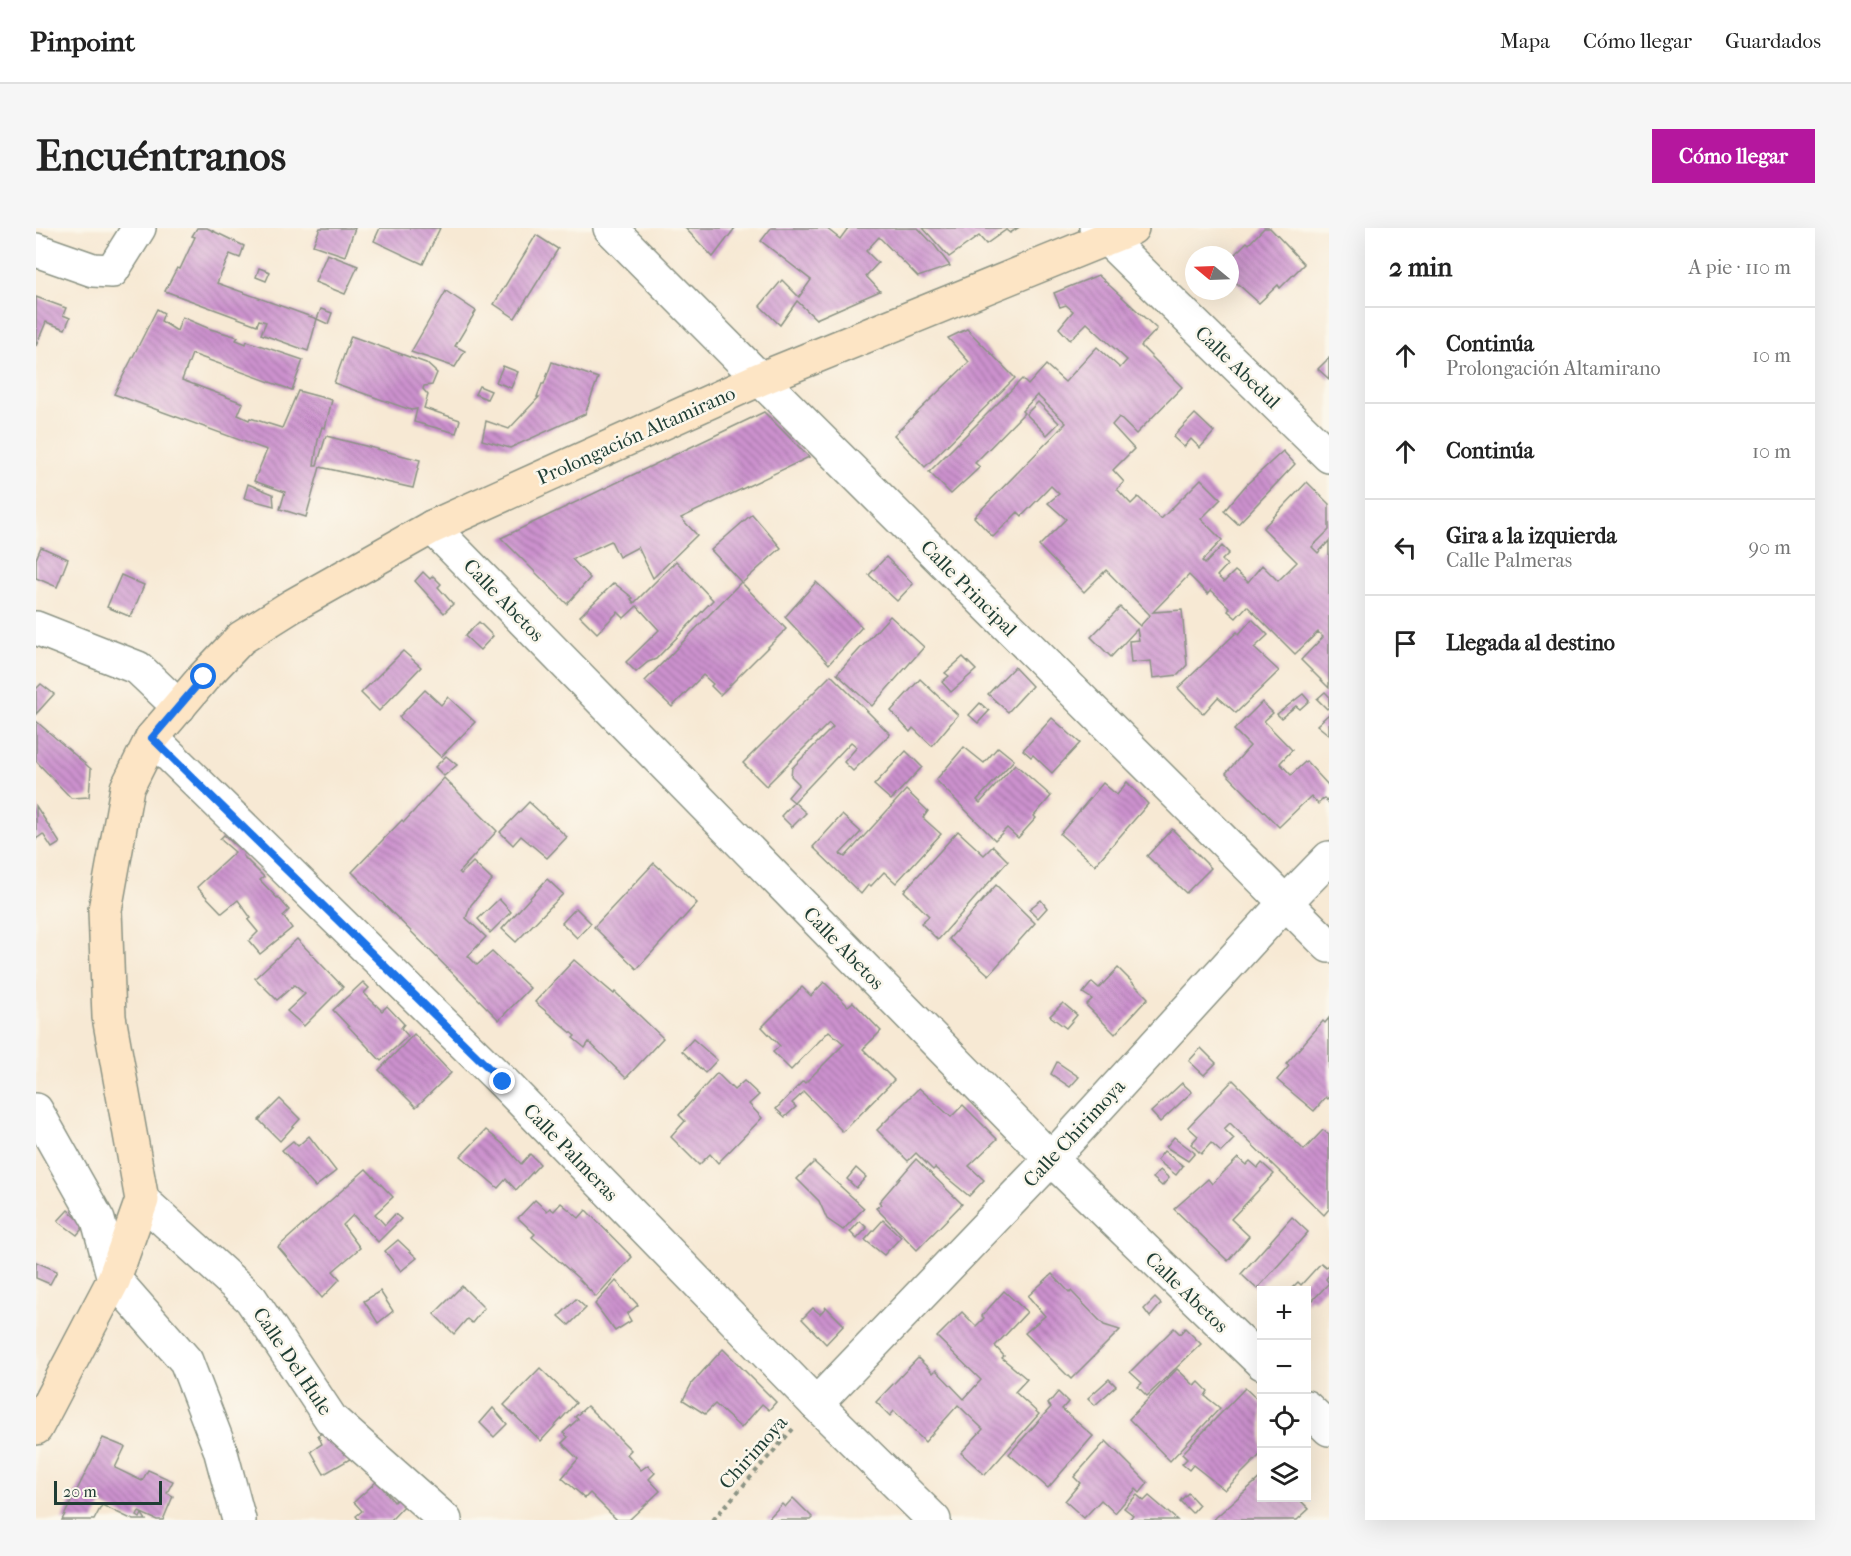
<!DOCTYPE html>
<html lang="es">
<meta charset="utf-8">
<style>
body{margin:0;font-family:"IM FELL French Canon",serif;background:#f6f6f6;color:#222}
.controls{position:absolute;right:18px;bottom:18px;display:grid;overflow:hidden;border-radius:0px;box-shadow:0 6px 24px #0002}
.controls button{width:54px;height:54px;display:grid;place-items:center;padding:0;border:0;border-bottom:2px solid #e0e0e0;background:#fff;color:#222;font:30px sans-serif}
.compass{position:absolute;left:1149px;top:18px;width:54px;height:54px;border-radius:50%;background:#fff;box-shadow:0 6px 24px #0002;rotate:289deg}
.scale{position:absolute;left:18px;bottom:15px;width:108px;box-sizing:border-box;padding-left:6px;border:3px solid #1f3d34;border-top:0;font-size:16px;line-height:21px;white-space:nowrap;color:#1f3d34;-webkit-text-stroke:4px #fbf7ec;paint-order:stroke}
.stop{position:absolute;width:18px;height:18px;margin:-14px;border:4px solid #1a73e8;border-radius:50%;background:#fff}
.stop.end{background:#1a73e8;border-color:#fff;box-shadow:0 2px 6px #0008}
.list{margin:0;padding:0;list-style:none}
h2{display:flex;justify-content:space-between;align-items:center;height:78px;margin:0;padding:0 24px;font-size:26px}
h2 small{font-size:20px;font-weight:400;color:#767676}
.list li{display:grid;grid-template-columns:39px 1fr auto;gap:18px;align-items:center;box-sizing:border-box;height:96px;padding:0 24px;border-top:2px solid #e0e0e0}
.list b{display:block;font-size:22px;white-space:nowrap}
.list p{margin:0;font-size:20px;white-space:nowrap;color:#767676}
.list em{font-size:20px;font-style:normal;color:#767676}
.icon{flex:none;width:33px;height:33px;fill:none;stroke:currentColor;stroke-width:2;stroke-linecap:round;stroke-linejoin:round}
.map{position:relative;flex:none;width:1293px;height:1292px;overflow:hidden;border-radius:0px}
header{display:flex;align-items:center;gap:36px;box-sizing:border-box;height:84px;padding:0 30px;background:#fff;border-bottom:2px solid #e0e0e0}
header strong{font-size:28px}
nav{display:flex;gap:33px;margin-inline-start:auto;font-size:21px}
.intro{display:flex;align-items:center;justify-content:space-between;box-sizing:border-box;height:144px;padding:0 36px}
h1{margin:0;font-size:42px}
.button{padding:15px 27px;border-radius:0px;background:#b5179e;color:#fff;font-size:21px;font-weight:700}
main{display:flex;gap:36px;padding:0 36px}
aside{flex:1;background:#fff;border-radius:0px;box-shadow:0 6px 24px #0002}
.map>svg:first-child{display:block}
</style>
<header>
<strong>Pinpoint</strong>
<nav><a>Mapa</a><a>Cómo llegar</a><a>Guardados</a></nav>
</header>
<div class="intro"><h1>Encuéntranos</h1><a class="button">Cómo llegar</a></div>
<main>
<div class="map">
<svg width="1293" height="1292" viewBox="0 0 1293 1292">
<defs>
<pattern id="building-back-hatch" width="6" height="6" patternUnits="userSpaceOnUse" patternTransform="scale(1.5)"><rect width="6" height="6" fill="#cc91ce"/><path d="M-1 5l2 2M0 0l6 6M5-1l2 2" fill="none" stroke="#a578a8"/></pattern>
</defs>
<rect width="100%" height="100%" fill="#fbf7ec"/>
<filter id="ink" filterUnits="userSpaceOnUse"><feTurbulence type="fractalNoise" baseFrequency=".0167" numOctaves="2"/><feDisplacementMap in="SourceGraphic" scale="12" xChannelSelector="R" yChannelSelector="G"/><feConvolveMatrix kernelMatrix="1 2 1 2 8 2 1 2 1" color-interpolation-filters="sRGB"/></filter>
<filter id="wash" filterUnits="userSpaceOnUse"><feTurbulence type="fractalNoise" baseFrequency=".008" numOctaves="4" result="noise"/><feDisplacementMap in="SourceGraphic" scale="24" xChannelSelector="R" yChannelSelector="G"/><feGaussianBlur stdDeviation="1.35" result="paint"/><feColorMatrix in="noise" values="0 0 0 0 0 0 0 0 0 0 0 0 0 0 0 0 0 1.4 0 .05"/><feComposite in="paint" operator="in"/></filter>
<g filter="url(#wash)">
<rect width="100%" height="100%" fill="#f7e9d4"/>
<g id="blocks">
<g fill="url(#building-back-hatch)">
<path d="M161 0H171L208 18 204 30 194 26 181 55 281 91 272 123 225 106 230 94 223 92 221 97 129 63 141 40 144 41 159 9 156 8Z"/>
<path d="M284 0H319L309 28 277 17Z"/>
<path d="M344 0H404L387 36 338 13Z"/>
<path d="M649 0H699L677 29Z"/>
<path d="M735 0H790L804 11 812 0H882L899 18 914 38 882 49 843 9 830 23 842 35 830 48 844 63 780 91 761 73 744 97 724 78 746 52 763 69 775 52 725 13Z"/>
<path d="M887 0H982L974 5 970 2 950 16 943 8 913 29Z"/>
<path d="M1228 0H1234L1268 36 1244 60 1242 57 1223 75 1194 49V31L1211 14 1213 16Z"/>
<path d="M500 7 522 21 479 90 458 76Z"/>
<path d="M291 26 322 38 309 66 279 54Z"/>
<path d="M223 40 234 44 230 53 220 49Z"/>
<path d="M1062 47 1121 101 1105 118 1146 159 1100 206 1083 189 1076 197 1098 221 1077 242 1088 254 1081 261 1095 276 1102 269 1125 291 1165 251 1185 271 1165 291 1186 312 1166 333 1169 336 1186 318 1193 325 1186 332 1191 337 1181 348 1188 354 1199 343 1212 354 1226 337 1242 353 1261 334 1227 300 1271 254 1293 276V302L1276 319 1282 325 1293 313V460L1265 432 1287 409 1282 404 1259 426 1211 378 1200 390 1192 383 1194 380 1175 362 1172 366 1153 347 1117 384 1146 382 1151 437 1142 447 1117 450 1115 433 1095 435 1093 413 1103 412 1101 401 1075 429 1055 409 1084 379 1104 398 1114 387 1070 342 1048 364 1003 318 1030 291 1012 275 1023 266 1015 258 986 288 982 284 957 309 938 289 1030 195 1001 167 986 183 988 185 939 235 944 239 915 266 893 244 986 151 992 157 1010 137 1029 154 1061 119 1084 140 1091 132 1051 95 1034 112 1023 100 1037 83 1030 77 1024 79 1018 65Z"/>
<path d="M410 63 440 83 419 118 429 123 419 139 375 124Z"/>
<path d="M0 69 30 80 27 87 34 90 29 101 10 94 0 118Z"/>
<path d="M121 81 128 85 125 93 141 103 146 89 174 101 202 109 200 112 208 115 210 116 211 113 267 132 256 162 156 126 146 152 207 175 202 187 213 192 214 190 246 200 262 163 296 172 289 200 286 199 282 212 278 237H281L290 208 384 232 377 260 284 239 270 289 244 281 249 264 218 253 231 222 78 166Z"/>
<path d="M285 81 296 85 292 96 281 91Z"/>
<path d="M931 101 979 150 889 239 858 207 933 134 912 110Z"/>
<path d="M315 108 390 135 401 145 396 157 388 158 387 161 392 167 388 180 424 192 420 205 378 194 381 181 375 182 298 155Z"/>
<path d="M1293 130V151L1282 141Z"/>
<path d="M516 134 562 150 549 186 474 220 446 212 450 193 473 201 503 169H501L506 156H508Z"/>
<path d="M467 138 482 144 475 160 460 154Z"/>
<path d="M443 158 455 163 451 171 439 166Z"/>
<path d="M1002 174 1023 195 1011 207 990 186Z"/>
<path d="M728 184 773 229 645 290 661 307 617 350 602 319 583 329 575 313 536 331 554 350 531 376 465 310Z"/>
<path d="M1159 186 1178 204 1164 220 1155 211 1148 219 1137 209Z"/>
<path d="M1247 223 1259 236 1202 296 1188 283 1211 256Z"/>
<path d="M212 256 237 266 238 278 208 270Z"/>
<path d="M716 286 745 320 706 355 750 401 684 467 675 458 677 456 667 447 636 479 609 453 705 354 675 322Z"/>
<path d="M5 319 32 331 21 359 0 350V331Z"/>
<path d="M850 329 877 356 861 373 833 347Z"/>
<path d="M640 333 677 372 620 431 612 434 600 444 590 434 623 402 601 378 588 390 582 384 561 405 544 388 578 355 597 370 595 371 598 375Z"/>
<path d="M387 344 394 351 397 348 405 356 402 359 417 376 408 385 379 353Z"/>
<path d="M85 347 108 357 95 389 71 379Z"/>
<path d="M780 354 826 399 793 436 749 389Z"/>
<path d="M854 388 888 419 836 478 801 446Z"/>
<path d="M1216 391 1232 407 1218 420 1243 443 1200 485 1182 469 1167 486 1142 460 1201 404 1203 406Z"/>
<path d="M443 394 457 408 444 422 429 408Z"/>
<path d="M367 423 385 439 343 483 325 465Z"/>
<path d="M927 429 940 442 915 464 906 454 913 448 909 445Z"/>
<path d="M978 439 996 458 972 484 952 466Z"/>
<path d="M795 447 854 506 817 543 808 534 821 519 815 514 758 574 752 569 763 556 755 548 756 540 797 499 793 495 730 558 707 535Z"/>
<path d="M884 451 922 487 896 518 877 500 874 504 855 483Z"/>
<path d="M5 456 18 466 0 486V461Z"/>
<path d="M389 462 405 477 412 469 439 494 405 529 363 489Z"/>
<path d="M1289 464 1293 468V479L1291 481 1281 471Z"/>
<path d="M1267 466 1273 473 1264 481 1260 478 1245 490 1241 486Z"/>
<path d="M1226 474 1237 485 1228 493 1256 522 1244 535 1255 547 1270 533 1293 558V575L1288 570 1282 576 1275 568 1243 599 1190 545 1214 518 1198 502Z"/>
<path d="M944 475 953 483 942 495 933 487Z"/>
<path d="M1293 486V507L1281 497Z"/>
<path d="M1016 490 1044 515 1016 545 997 527 995 529 987 522Z"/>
<path d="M0 493 55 541 53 569 35 570 0 533Z"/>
<path d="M928 519 948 535 962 519 978 532 941 572 944 575 979 536 1015 568 998 588 1000 590 982 610 971 600 959 612 900 552Z"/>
<path d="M870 523 886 539 855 572 838 557Z"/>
<path d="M410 528 421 537 408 548 399 539Z"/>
<path d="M408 550 461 603 423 644 425 646 437 634 456 652 435 677 430 690 450 709 432 728 441 737 456 724 494 760 463 792 316 644 366 592 368 594Z"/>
<path d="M1091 554 1112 576 1059 637 1024 606 1067 555 1081 567Z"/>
<path d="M870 562 892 583 887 590 905 606 860 655 848 644 835 658 833 656 825 666 777 619 806 587 825 604 804 626 809 629Z"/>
<path d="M493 574 531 609 511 630 485 608 477 617 464 604Z"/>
<path d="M758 574 770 585 756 599 745 588Z"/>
<path d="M0 578 24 615 16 620 7 606 0 611Z"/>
<path d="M1136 601 1175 640 1150 665 1111 628Z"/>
<path d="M922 603 948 627 957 618 972 633 902 712 885 695 893 688 868 663Z"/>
<path d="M188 607 208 625 207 628 228 649 224 652 241 670 242 669 253 682 247 688 256 700 224 726 213 713 222 704 212 692 215 690 202 672 186 685 161 659 199 624 184 611Z"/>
<path d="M618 635 661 675 601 741 558 699Z"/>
<path d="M511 651 527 666 480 714 466 701Z"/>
<path d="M960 657 999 695 953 747 913 711Z"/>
<path d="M463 671 475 684 454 705 442 691Z"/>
<path d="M1005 672 1011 680 1002 690 993 681Z"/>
<path d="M540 680 555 695 541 710 526 695Z"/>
<path d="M261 711 307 759 268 798 251 783 269 766 258 757 241 772 219 750Z"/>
<path d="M538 732 578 766 579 764 627 810 590 850 553 814 549 820 537 810 539 808 499 774Z"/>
<path d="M1082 740 1112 770 1079 806 1050 777 1056 771 1047 765 1056 754 1063 760Z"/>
<path d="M327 754 333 760 328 765 346 783 351 778 368 796 365 800 372 808 345 833 297 782Z"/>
<path d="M788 754 812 778 817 774 845 803 827 821 858 852 807 904 768 864 756 875 760 879 749 889 740 881 767 853 769 855 808 816 793 803 755 842 737 824 744 818 726 799 766 759 775 768Z"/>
<path d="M1027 775 1041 787 1030 800 1014 788Z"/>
<path d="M1293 790V870L1292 871 1290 869 1278 883 1241 852 1253 838 1250 836 1287 793 1289 795Z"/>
<path d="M378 806 415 845 380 879 343 842Z"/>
<path d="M657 811 681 832 669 845 646 823Z"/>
<path d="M1165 820 1180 835 1168 847 1153 833Z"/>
<path d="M1021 834 1043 849 1034 859 1015 846Z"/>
<path d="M681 845 698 862 708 853 723 867 713 876 726 890 682 935 674 926 663 937 635 909 649 893 643 887Z"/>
<path d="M1197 852 1268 922 1287 902 1293 907V981L1288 987 1194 895 1188 901 1198 911 1185 924 1175 915 1165 926 1155 916 1162 908 1152 899Z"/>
<path d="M1146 855 1156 864 1124 894 1115 884Z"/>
<path d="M883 860 915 889 927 877 961 911 933 938 948 952 933 968 899 940 897 942 880 925 872 933 841 902Z"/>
<path d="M244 871 264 891 244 913 223 892Z"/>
<path d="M450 902 468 917 485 936 494 926 504 936 480 962 470 951 462 960 425 928Z"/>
<path d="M273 908 300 943 279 959 246 922 257 913 262 918Z"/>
<path d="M1138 909 1159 925 1152 933 1130 919Z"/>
<path d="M1128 923 1147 938 1140 947 1121 932Z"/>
<path d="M1202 930 1210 937 1214 933 1222 940 1226 935 1238 946 1195 991 1213 1008 1192 1033 1138 981 1172 951 1176 956Z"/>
<path d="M880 931 926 976 881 1022 840 980 845 976 843 974Z"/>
<path d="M778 934 828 980 807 1002 791 991 783 973 761 951Z"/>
<path d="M820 940 830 949 820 960 811 951Z"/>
<path d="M330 941 357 969 339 986 349 997 359 986 365 991 342 1014 317 987 307 997 324 1020 297 1043 304 1051 286 1070 242 1019Z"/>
<path d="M1124 942 1133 950 1126 958 1117 950Z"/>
<path d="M499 972 511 983 514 980 518 983 525 975 543 990 550 982 596 1029 560 1069 542 1050 496 1009 499 1006 482 990Z"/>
<path d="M32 982 49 997 41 1007 22 993Z"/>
<path d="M1256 989 1272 1004 1221 1061 1205 1046Z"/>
<path d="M847 992 865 1009 848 1027 829 1012Z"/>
<path d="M824 993 831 1000 821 1011 814 1004Z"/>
<path d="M362 1012 381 1030 365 1043 349 1023Z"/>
<path d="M0 1034 21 1043 14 1056 0 1050Z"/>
<path d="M1285 1035 1290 1039 1293 1036V1047L1290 1051 1293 1055 1277 1072 1275 1070 1270 1074V1062H1254L1262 1054 1265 1057Z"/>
<path d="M1016 1046 1034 1065 1035 1063 1068 1097 1084 1102 1035 1151 989 1105 1009 1088 992 1068Z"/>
<path d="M580 1053 602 1077 591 1086 595 1093 579 1103 559 1076Z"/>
<path d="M426 1058 448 1080 436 1095 431 1091 418 1106 398 1086Z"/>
<path d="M344 1063 357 1083 342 1095 328 1073Z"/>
<path d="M968 1063 991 1084 959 1118 968 1128 966 1130 991 1151 979 1164 1003 1186 949 1247 925 1225 947 1201 922 1177 889 1214 858 1183 854 1188 840 1174 882 1130 897 1145 900 1142 928 1171 945 1152 901 1109 926 1084 940 1098 948 1090 946 1088Z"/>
<path d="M1119 1070 1125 1076 1114 1089 1108 1081Z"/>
<path d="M540 1071 550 1080 533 1097 523 1088Z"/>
<path d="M790 1079 808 1097 790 1116 766 1091 777 1080 784 1086Z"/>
<path d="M1138 1100 1144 1106 1149 1100 1165 1116 1111 1168 1102 1159 1106 1155 1094 1144Z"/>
<path d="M687 1121 740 1174 733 1182 726 1176 705 1200 679 1176 669 1186 647 1172 656 1155Z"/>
<path d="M504 1140 540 1175 505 1213 468 1177Z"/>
<path d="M1141 1141 1159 1158 1163 1154 1172 1163 1169 1168 1184 1180 1134 1233 1093 1191Z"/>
<path d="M1073 1151 1080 1158 1059 1177 1052 1170Z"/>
<path d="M1209 1160 1226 1176V1225L1189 1262 1157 1237 1153 1242 1146 1236 1151 1231 1146 1226Z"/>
<path d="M1022 1164 1032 1174 1026 1181 1057 1208 1012 1260 973 1226 1015 1179 1012 1176Z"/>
<path d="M551 1178 595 1222 591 1226 605 1242 612 1237 619 1245 613 1251 624 1263 593 1292H581L554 1265 549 1270 526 1250 542 1231 526 1215 532 1209 527 1205 542 1191 539 1189Z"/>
<path d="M457 1180 471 1196 458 1209 444 1195Z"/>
<path d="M294 1202 302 1209 314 1231 288 1246 275 1223 286 1216 282 1207Z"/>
<path d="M67 1210 89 1219 79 1240 106 1253 112 1242 137 1253 131 1265 137 1268 127 1292H121L103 1284 101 1288 104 1290 106 1286 110 1292H97L66 1277 58 1292H26Z"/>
<path d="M1070 1213 1112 1255 1104 1265 1100 1261 1079 1285 1065 1272 1048 1290 1029 1273 1044 1255 1038 1249Z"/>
<path d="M1226 1248V1270H1262L1273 1281 1261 1292H1177Z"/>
<path d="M341 1253 358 1274 363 1269 370 1276 355 1292H323L320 1288 326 1283 318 1274Z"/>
<path d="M1152 1265 1163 1277 1156 1285 1144 1273Z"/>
<path d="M1101 1267 1108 1273 1113 1268 1141 1292H1093L1097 1287 1088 1280Z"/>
<path d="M757 1270 777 1290 775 1292H731L746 1276 749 1279Z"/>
</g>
</g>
</g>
<g filter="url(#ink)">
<use href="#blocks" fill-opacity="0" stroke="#8b9384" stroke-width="1.5"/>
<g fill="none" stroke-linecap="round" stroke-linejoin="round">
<g stroke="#8b9384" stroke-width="36">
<g id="street">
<path d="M574 0 724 151 1293 718"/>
<path d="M1060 0 1293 228"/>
<path d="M0 22 57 42 76 43 103 0"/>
<path d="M396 299 1015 931 1226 1135"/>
<path d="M0 400 102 440 143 479"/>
<path d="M116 510 467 854 780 1176 898 1292"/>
<path d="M0 882 62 992 78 1051 150 1133 184 1221 203 1292"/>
<path d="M106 972 215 1071 295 1191 409 1292"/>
<path d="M780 1176 1015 931 1249 675 1293 630"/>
<path d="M1270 1179 1293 1201"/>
</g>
</g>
<g stroke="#8b9384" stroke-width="36">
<path id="secondary" d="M0 1200 78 1051 106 972 73 789 69 682 91 560 116 510 168 449 205 410 256 378 396 299 724 151 1096 0"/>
</g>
<path stroke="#8b9384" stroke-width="4" stroke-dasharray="4.5 4.5" stroke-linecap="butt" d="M677 1292 757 1201"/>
<use href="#street" stroke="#fff" stroke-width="33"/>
<use href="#secondary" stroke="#fde5c5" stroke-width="33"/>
</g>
</g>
<g fill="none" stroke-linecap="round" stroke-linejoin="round" filter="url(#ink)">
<path stroke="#1a73e8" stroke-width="8" d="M168 449 116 510 467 854"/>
</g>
<g text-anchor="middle" stroke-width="5" stroke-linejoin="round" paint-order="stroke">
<g font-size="20" fill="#1f3d34" stroke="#fbf7ec">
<text transform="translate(1202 139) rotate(44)" y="7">Calle Abedul</text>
<text transform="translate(600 207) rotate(-24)" y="7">Prolongación Altamirano</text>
<text transform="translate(933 360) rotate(45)" y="7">Calle Principal</text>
<text transform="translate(468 372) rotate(46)" y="7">Calle Abetos</text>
<text transform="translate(808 720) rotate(46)" y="7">Calle Abetos</text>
<text transform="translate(1038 905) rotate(-47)" y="7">Calle Chirimoya</text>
<text transform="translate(535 924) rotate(46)" y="7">Calle Palmeras</text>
<text transform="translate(1151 1064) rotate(44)" y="7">Calle Abetos</text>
<text transform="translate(257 1133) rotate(56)" y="7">Calle Del Hule</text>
<text transform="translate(717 1224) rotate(-48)" y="7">Chirimoya</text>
</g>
</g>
</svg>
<div class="controls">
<button>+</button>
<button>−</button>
<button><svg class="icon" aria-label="locate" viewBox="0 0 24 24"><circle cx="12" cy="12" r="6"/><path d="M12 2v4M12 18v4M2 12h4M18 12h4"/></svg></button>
<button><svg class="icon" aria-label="layers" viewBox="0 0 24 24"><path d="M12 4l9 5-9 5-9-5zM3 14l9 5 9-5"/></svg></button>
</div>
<svg class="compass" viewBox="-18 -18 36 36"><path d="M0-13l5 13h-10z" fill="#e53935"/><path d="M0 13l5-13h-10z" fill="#767676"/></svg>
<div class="scale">20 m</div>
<div class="stop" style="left:168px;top:449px"></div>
<div class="stop end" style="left:467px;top:854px"></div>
</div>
<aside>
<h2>2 min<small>A pie · 110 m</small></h2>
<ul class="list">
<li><svg class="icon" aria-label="ahead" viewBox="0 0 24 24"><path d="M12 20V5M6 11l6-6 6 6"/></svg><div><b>Continúa</b><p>Prolongación Altamirano</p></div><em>10 m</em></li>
<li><svg class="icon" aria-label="ahead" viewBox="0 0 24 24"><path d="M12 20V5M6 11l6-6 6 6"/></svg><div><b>Continúa</b></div><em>10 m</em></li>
<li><svg class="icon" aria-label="left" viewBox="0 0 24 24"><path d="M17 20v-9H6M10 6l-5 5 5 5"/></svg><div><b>Gira a la izquierda</b><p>Calle Palmeras</p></div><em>90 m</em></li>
<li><svg class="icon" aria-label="arrive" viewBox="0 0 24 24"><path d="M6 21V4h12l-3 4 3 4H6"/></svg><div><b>Llegada al destino</b></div></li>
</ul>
</aside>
</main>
